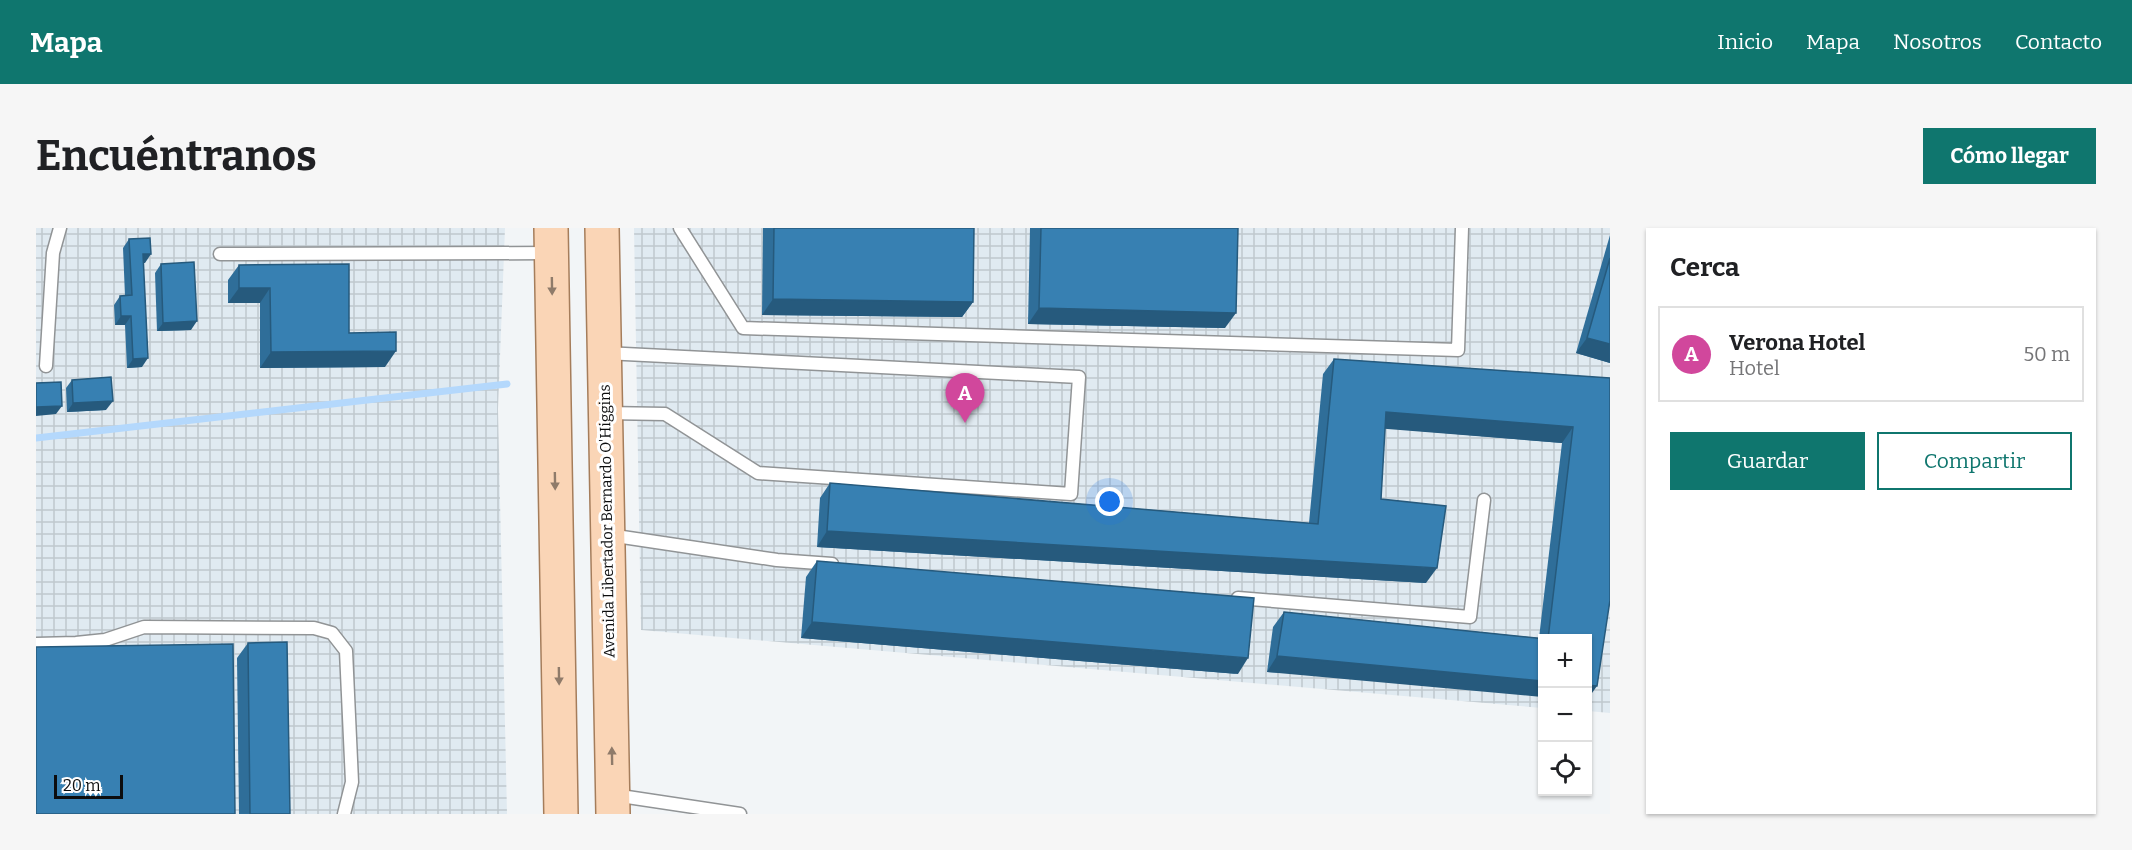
<!DOCTYPE html>
<html lang="es">
<meta charset="utf-8">
<style>
body{margin:0;font-family:Bitter,serif;background:#f6f6f6;color:#202124}
.controls{position:absolute;right:18px;bottom:18px;display:grid;overflow:hidden;border-radius:0px;box-shadow:0 2px 4px #0004}
.controls button{width:54px;height:54px;display:grid;place-items:center;padding:0;border:0;border-bottom:2px solid #e0e0e0;background:#fff;color:#202124;font:30px sans-serif}
.scale{position:absolute;left:18px;bottom:15px;width:69px;box-sizing:border-box;padding-left:6px;border:3px solid #0c0d0e;border-top:0;font-size:16px;line-height:21px;white-space:nowrap;color:#0c0d0e;-webkit-text-stroke:4px #fff;paint-order:stroke}
.you{position:absolute;left:1074px;top:274px;width:21px;height:21px;margin:-15px;border:4px solid #fff;border-radius:50%;background:#1a73e8;box-shadow:0 0 0 9px #1a73e833}
.badge{display:grid;place-items:center;width:39px;height:39px;border-radius:50%;background:#0f766e;color:#fff;font-size:20px;font-weight:700}
.pin{position:absolute;translate:-50% -50px;filter:drop-shadow(0 2px 3px #0008)}
.pin::after{content:'';position:absolute;top:32px;width:21px;height:18px;background:inherit;clip-path:polygon(0 0,100% 0,50% 100%)}
.list{margin:0;padding:0;list-style:none}
h2{display:flex;justify-content:space-between;align-items:center;height:78px;margin:0;padding:0 24px;font-size:26px}
h2 small{font-size:20px;font-weight:400;color:#757577}
.list li{display:grid;grid-template-columns:39px 1fr auto;gap:18px;align-items:center;box-sizing:border-box;height:96px;margin:0 12px 12px;padding:0 12px;border:2px solid #e0e0e0;border-radius:0px}
.list b{display:block;font-size:22px;white-space:nowrap}
.list p{margin:0;font-size:20px;white-space:nowrap;color:#757577}
.list em{font-size:20px;font-style:normal;color:#757577}
.actions{display:flex;gap:12px;padding:18px 24px}
.actions a{flex:1;padding:14px 0;border:2px solid #0f766e;border-radius:0px;text-align:center;font-size:21px;color:#0f766e}
.actions .main{background:#0f766e;color:#fff}
.icon{flex:none;width:33px;height:33px;fill:none;stroke:currentColor;stroke-width:2;stroke-linecap:round;stroke-linejoin:round}
.map{position:relative;flex:none;width:1574px;height:586px;overflow:hidden;border-radius:0px}
header{display:flex;align-items:center;gap:36px;box-sizing:border-box;height:84px;padding:0 30px;background:#0f766e;color:#fff}
header strong{font-size:28px}
nav{display:flex;gap:33px;margin-inline-start:auto;font-size:21px}
.intro{display:flex;align-items:center;justify-content:space-between;box-sizing:border-box;height:144px;padding:0 36px}
h1{margin:0;font-size:42px}
.button{padding:15px 27px;border-radius:0px;background:#0f766e;color:#fff;font-size:21px;font-weight:700}
main{display:flex;gap:36px;padding:0 36px}
aside{flex:1;background:#fff;border-radius:0px;box-shadow:0 2px 4px #0004}
.map>svg:first-child{display:block}
</style>
<header>
<strong>Mapa</strong>
<nav><a>Inicio</a><a>Mapa</a><a>Nosotros</a><a>Contacto</a></nav>
</header>
<div class="intro"><h1>Encuéntranos</h1><a class="button">Cómo llegar</a></div>
<main>
<div class="map">
<svg width="1574" height="586" viewBox="0 0 1574 586">
<defs>
<pattern id="industrial-grid" width="8" height="8" patternUnits="userSpaceOnUse" patternTransform="scale(1.5)"><rect width="8" height="8" fill="#e0eaf1"/><path d="M0 4h8M4 0v8" fill="none" stroke="#bfc8cd"/></pattern>
</defs>
<rect width="100%" height="100%" fill="#f2f5f7"/>
<g fill="url(#industrial-grid)">
<path d="M0 0H469L462 181 471 586H0Z"/>
<path d="M598 0H1574V485L1552 483V410H1506V480L605 402Z"/>
</g>
<g fill="none" stroke-linecap="round" stroke-linejoin="round">
<path stroke="#b4d8fc" stroke-width="7" d="M0 210 471 156"/>
<g stroke="#919496" stroke-width="15">
<g id="lane">
<path d="M644 0 707 100 1422 122 1426 0"/>
<path d="M184 26 514 25"/>
<path d="M569 125 1043 149 1035 266 722 245 629 186 570 185"/>
<path d="M10 138 17 25 24 0"/>
<path d="M573 307 741 332 796 336"/>
<path d="M1202 370 1434 389 1448 272"/>
<path d="M0 416 40 415 69 412 108 399 278 400 296 405 310 423 316 554 308 586"/>
<path d="M578 567 704 586"/>
</g>
</g>
<g stroke="#a57d5b" stroke-width="36">
<g id="primary">
<path d="M515 0 525 586"/>
<path d="M566 0 577 586"/>
</g>
</g>
<use href="#lane" stroke="#fff" stroke-width="12"/>
<use href="#primary" stroke="#fad5b6" stroke-width="33"/>
</g>
<g fill="#2f6e99">
<path d="M727 0H938L937 74 926 89 726 87Z"/>
<path d="M994 0H1202L1189 100 992 96Z"/>
<path d="M1574 7V135L1540 125Z"/>
<path d="M93 11 109 35H107L106 139 91 140 89 97H79L78 77 84 68H89L87 20Z"/>
<path d="M125 36 155 102 121 103 119 45Z"/>
<path d="M203 37 313 105 349 139 224 140V75H192V52Z"/>
<path d="M1298 131 1574 150 1561 458 1231 444 1237 399 1248 384 1503 410 1526 215 1349 200 1345 271 1390 355 781 319 784 270 794 255 1273 295 1287 146Z"/>
<path d="M36 152 70 182 31 184 30 160Z"/>
<path d="M781 333 1202 446 765 410 770 349Z"/>
<path d="M212 415 254 586H203L201 430Z"/>
</g>
<g fill="#265a7d">
<path d="M107 26H115L109 35H100Z"/>
<path d="M203 60H234L224 75H192Z"/>
<path d="M737 71 937 74 926 89 726 87Z"/>
<path d="M1003 80 1200 85 1189 100 992 96Z"/>
<path d="M85 88H95L89 97H79Z"/>
<path d="M161 93 155 102 121 103 127 95Z"/>
<path d="M1551 110 1574 116V135L1540 125Z"/>
<path d="M360 123 349 139 224 140 235 124Z"/>
<path d="M112 130 106 139 91 140 97 131Z"/>
<path d="M77 173 70 182 31 184 37 175Z"/>
<path d="M26 178 20 186 0 188V179Z"/>
<path d="M1350 184 1537 199 1526 215 1339 200Z"/>
<path d="M791 303 1401 340 1390 355 781 319Z"/>
<path d="M776 394 1212 430 1202 446 765 410Z"/>
<path d="M1241 428 1506 453V469L1231 444Z"/>
<path d="M1551 457 1561 458 1551 472Z"/>
</g>
<g fill="#3780b2" stroke="#265a7d" stroke-width="1.5">
<path d="M738 0H938L937 74 737 71Z"/>
<path d="M1005 0H1202L1200 85 1003 80Z"/>
<path d="M114 10 115 26H107L112 130 97 131 95 88H85L84 68 96 67 93 11Z"/>
<path d="M1574 30V116L1551 110Z"/>
<path d="M158 34 161 93 127 95 125 36Z"/>
<path d="M313 36V105L360 104V123L235 124 234 60H203V37Z"/>
<path d="M1298 131 1574 150V372L1561 458 1551 457V411H1512L1537 199 1350 184 1345 271 1410 278 1401 340 791 303 794 255 1282 296Z"/>
<path d="M75 149 77 173 37 175 36 152Z"/>
<path d="M25 154 26 178 0 179V155Z"/>
<path d="M781 333 1218 370 1212 430 776 394Z"/>
<path d="M1248 384 1510 411H1506V453L1241 428Z"/>
<path d="M251 414 254 586H214L212 415Z"/>
<path d="M197 416 199 586H0V419Z"/>
</g>
<defs><path id="oneway-solid" d="M-6-.8H1V-3.2L6.5 0L1 3.2V.8H-6Z" transform="scale(1.5)"/></defs>
<g fill="#8f7b6a">
<use href="#oneway-solid" transform="translate(516 58) rotate(89)"/>
<use href="#oneway-solid" transform="translate(519 253) rotate(89)"/>
<use href="#oneway-solid" transform="translate(523 448) rotate(89)"/>
<use href="#oneway-solid" transform="translate(576 528) rotate(-91)"/>
</g>
<g text-anchor="middle" stroke-width="6" stroke-linejoin="round" paint-order="stroke">
<g font-size="15" fill="#0c0d0e" stroke="#fff">
<text transform="translate(571 293) rotate(-91)" y="5">Avenida Libertador Bernardo O'Higgins</text>
</g>
</g>
</svg>
<div class="controls">
<button>+</button>
<button>−</button>
<button><svg class="icon" aria-label="locate" viewBox="0 0 24 24"><circle cx="12" cy="12" r="6"/><path d="M12 2v4M12 18v4M2 12h4M18 12h4"/></svg></button>
</div>
<div class="scale">20 m</div>
<div class="you"></div>
<div class="pin badge" style="left:929px;top:195px;background:#d1479c">A</div>
</div>
<aside>
<h2>Cerca<small></small></h2>
<ul class="list">
<li><span class="badge" style="background:#d1479c">A</span><div><b>Verona Hotel</b><p>Hotel</p></div><em>50 m</em></li>
</ul>
<div class="actions"><a class="main">Guardar</a><a>Compartir</a></div>
</aside>
</main>
